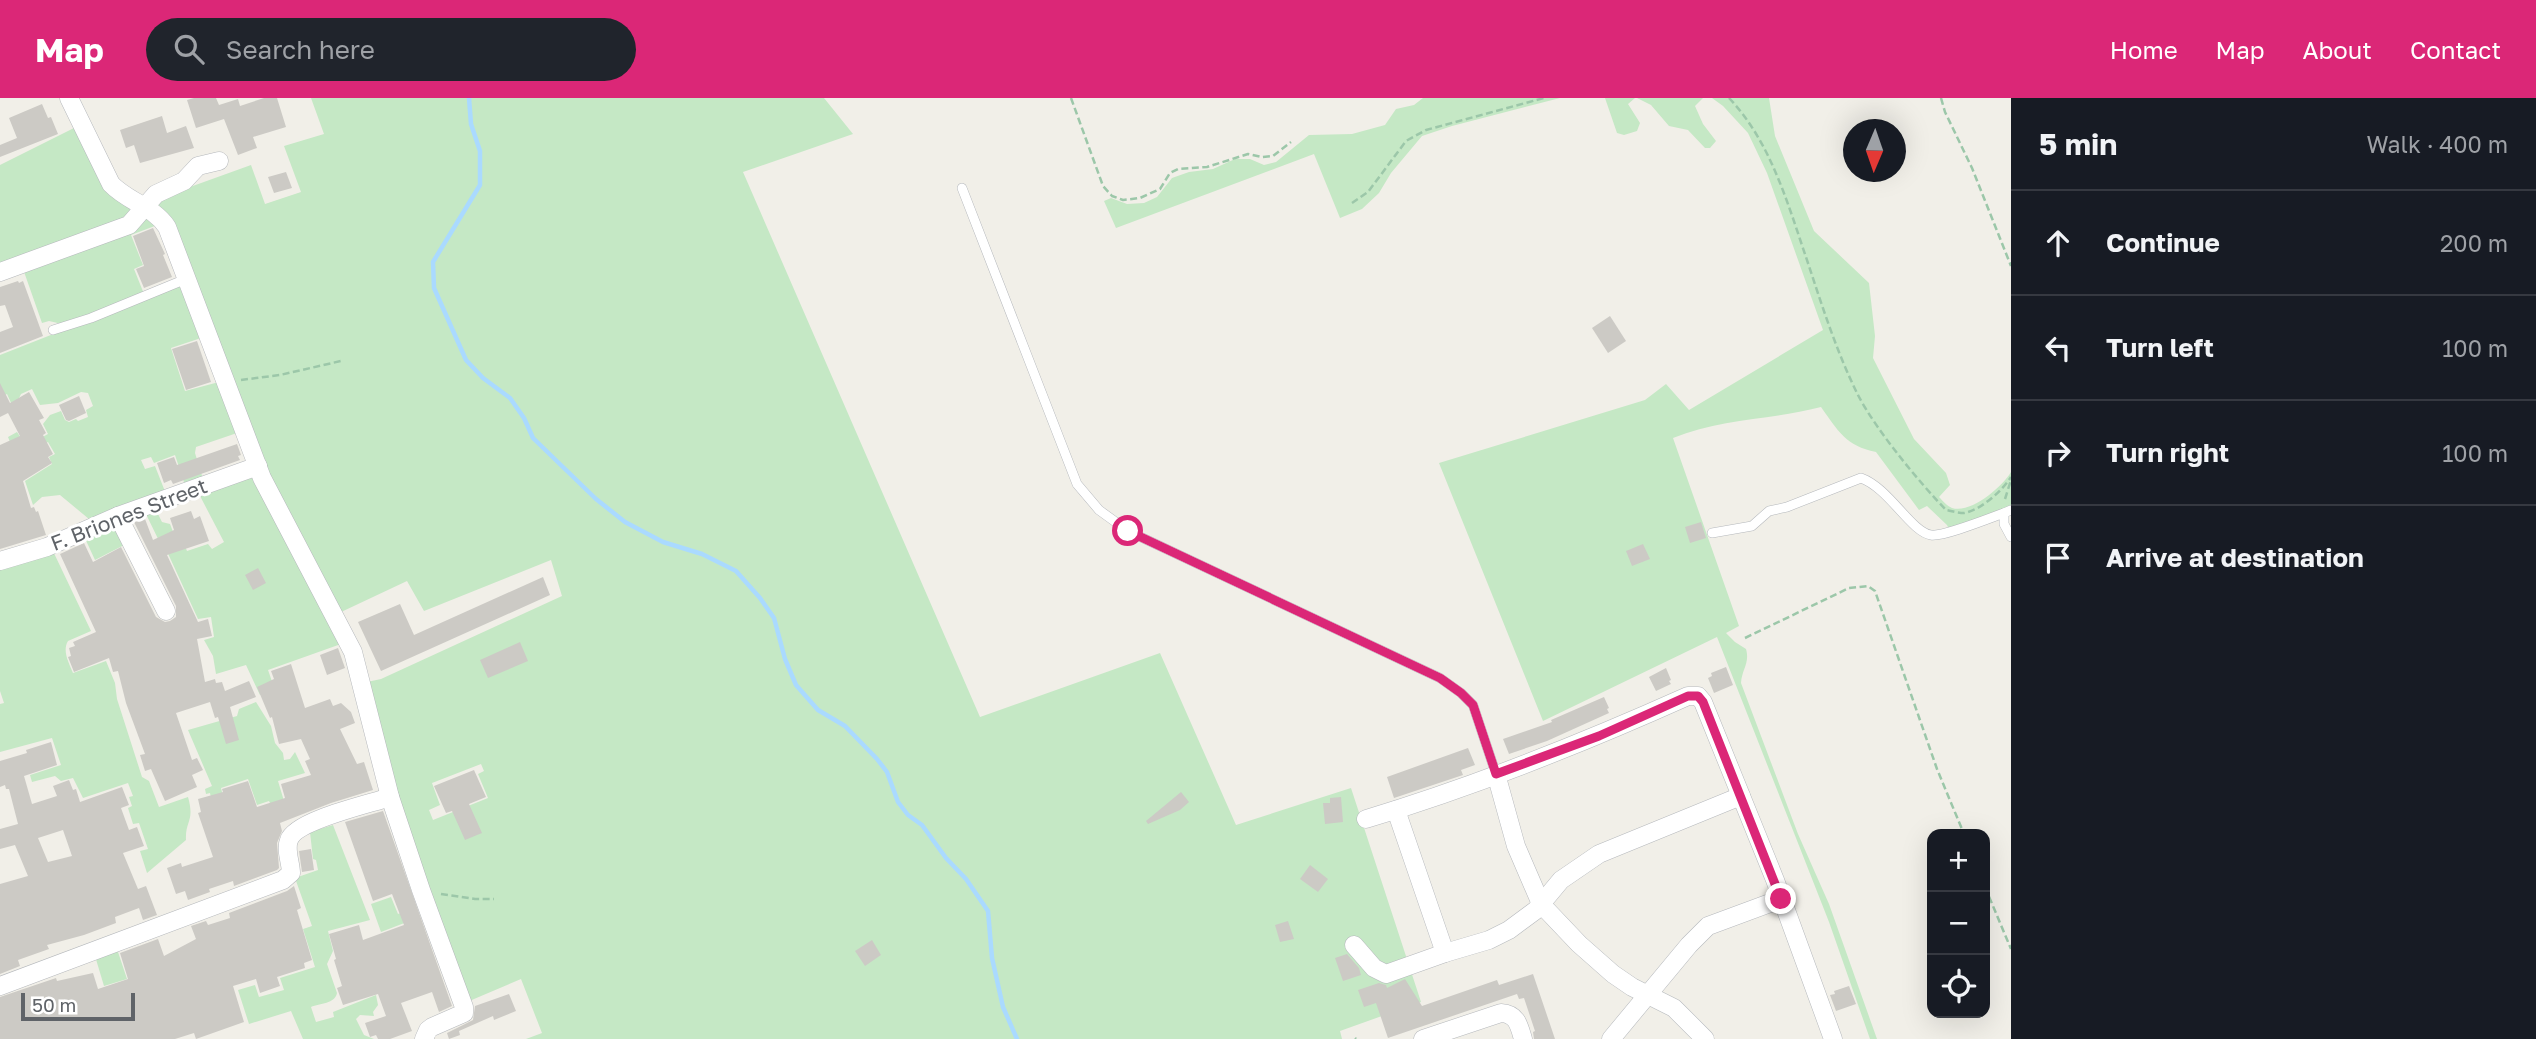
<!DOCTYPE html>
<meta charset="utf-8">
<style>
body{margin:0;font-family:"Golos Text",sans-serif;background:#20242c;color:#f1f3f6}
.controls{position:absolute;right:21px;bottom:21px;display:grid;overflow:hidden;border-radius:14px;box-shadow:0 7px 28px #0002}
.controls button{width:63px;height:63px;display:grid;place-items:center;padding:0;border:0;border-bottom:2px solid #363941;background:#171b24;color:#f1f3f6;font:35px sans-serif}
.compass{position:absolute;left:1843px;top:21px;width:63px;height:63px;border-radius:50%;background:#171b24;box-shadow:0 7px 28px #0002;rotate:182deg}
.scale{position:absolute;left:21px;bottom:18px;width:114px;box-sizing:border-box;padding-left:7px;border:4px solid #5f6368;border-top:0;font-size:19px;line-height:24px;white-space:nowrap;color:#5f6368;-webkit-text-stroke:5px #fff;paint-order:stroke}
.stop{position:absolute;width:21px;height:21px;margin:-16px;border:5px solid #db2777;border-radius:50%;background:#fff}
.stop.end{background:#db2777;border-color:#fff;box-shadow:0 2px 7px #0008}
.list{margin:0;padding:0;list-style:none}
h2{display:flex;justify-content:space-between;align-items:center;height:91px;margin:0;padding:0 28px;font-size:30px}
h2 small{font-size:23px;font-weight:400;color:#9ea1a6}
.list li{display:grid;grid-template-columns:46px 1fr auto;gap:21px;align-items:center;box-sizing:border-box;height:105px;padding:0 28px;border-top:2px solid #363941}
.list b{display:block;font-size:26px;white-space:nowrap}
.list em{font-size:23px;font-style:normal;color:#9ea1a6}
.icon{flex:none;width:38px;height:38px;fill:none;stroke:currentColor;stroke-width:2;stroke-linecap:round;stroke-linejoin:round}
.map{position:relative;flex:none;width:2011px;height:941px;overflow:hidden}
header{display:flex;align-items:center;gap:42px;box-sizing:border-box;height:98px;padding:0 35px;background:#db2777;color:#fff}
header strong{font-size:33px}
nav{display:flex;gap:38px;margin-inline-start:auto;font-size:24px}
.search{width:490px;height:63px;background:#20242c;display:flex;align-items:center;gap:18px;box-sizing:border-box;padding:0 24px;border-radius:38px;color:#9ea1a6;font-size:26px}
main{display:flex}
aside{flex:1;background:#171b24}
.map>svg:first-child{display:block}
</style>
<header>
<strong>Map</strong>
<div class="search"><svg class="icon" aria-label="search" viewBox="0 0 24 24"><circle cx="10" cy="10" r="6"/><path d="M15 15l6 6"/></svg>Search here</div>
<nav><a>Home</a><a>Map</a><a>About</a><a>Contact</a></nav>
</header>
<main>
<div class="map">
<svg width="2011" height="941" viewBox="0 0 2011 941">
<rect width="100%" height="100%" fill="#f1efe8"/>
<g fill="#c5e8c5" fill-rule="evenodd">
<path d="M311 0H824L853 36 743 74 980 619 1160 555 1236 727 1351 690 1421 904 1340 933 1342 941H526L542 935 521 881 467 904 398 712 367 584 381 581 562 498 551 462 424 513 407 483 339 515 283 410 154 102 251 67 265 106 301 94 284 48 324 36ZM481 666 484 673 478 676 488 700 433 722 429 712 440 707 432 685Z"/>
<path d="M1423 0H1560L1452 28 1422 38 1391 75 1379 95 1362 111 1340 120 1314 56 1116 130 1104 103 1111 100 1127 106 1144 105 1157 99 1172 80 1189 74 1213 71 1235 61H1250L1264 67 1276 64 1309 37 1352 36 1385 27 1396 11 1414 7Z"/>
<path d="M1605 0H1635L1628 6 1640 25 1637 33 1624 37 1617 35Z"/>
<path d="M1637 0H1703L1695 8 1703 26 1716 43 1710 50H1705L1688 32 1669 28 1651 7Z"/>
<path d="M1712 0H1769L1775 38 1814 133 1869 185 1875 238 1873 260 1914 341 1946 375 1950 387 1939 399C1943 403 1947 408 1952 410 1971 416 2002 389 2011 374V415L1952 438 1947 427 1927 408 1919 412 1876 354C1846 348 1838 333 1821 309 1772 322 1721 320 1673 340L1739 528 1726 535 1735 544 1746 551C1750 565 1742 571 1741 585L1798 736 1829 806 1877 941H1870L1829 824 1717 539 1543 623 1439 365 1645 302 1666 286 1689 312 1823 232 1767 75 1748 35 1723 8Z"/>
<path d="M74 30 129 105 133 116 0 172V67Z"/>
<path d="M144 119 160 126 131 137 143 167 134 171 144 196 62 226 49 223 42 225 22 168Z"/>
<path d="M183 185 204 239 171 250 185 293 219 284 237 335 196 349 195 355 204 384 186 390 175 357 154 365 151 359 141 362 145 371 155 368 166 396 89 421 60 397 42 399 33 407 25 383 52 366 49 359 55 356 48 344 17 361 8 339 17 334 21 340 35 343 48 336 43 326 50 317 61 313 65 322 69 324 76 321 78 323 88 319 86 312 93 308 88 295 81 294 58 305 40 307 32 291 21 296 16 306 12 307 7 296 0 300V257Z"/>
<path d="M252 376 341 546 268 572 275 592 260 597 246 567 216 576 213 558 204 542 214 539 211 519 198 521 165 449 161 447 145 414 155 410 162 424 170 426 177 444 183 443 187 453 208 446 212 451 224 444 199 396Z"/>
<path d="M113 423 128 445 95 462 83 436Z"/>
<path d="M52 451 91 533 68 543C62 553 69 565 73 575L106 563 115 585 117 601 142 679 149 683 159 709 188 699C195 724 185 722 186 742L147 775 140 753 148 751 139 725 133 726 128 710 132 708 129 699 133 698 128 685 83 700 73 680 61 683 55 678 32 684 30 677 61 667 52 640 0 654V606L4 605 0 593V467Z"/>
<path d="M256 604 271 628 275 645 283 655 284 662 290 661 295 654 305 675 278 683 284 703 271 707 269 703 257 707 248 681 221 690 225 706 213 710 210 695 206 696 205 691 212 688 188 632 237 618 239 611Z"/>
<path d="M333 727 370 822 328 833 333 853 327 866 337 895C335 906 320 905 311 909L316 924 334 919 333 914 376 897 378 907 373 914 374 918 360 917 356 921 364 937 374 941H303L291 913 249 926 238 892 255 887 259 899 284 892 280 880 315 869 303 831 312 828 295 780 318 772 316 762 313 761 310 734Z"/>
<path d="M391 799 398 816 403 814 407 824 381 834 371 806Z"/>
<path d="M117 851 127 881 104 888 95 858Z"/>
</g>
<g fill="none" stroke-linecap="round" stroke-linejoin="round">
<path stroke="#aadaff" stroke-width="4.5" d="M469 0 471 26 480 53V87L433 164 434 190 466 262 483 280 510 300 524 320 533 340 596 401 625 424 663 444 702 456 736 473 760 500 774 520 785 561 796 587 818 612 845 628 877 661 887 674 898 704 908 717 922 727 946 760 966 781 988 813 992 860 1003 909 1017 941"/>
</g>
<g fill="#cccac5" fill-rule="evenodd">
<path d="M194 0H216L219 7 238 1 240 8 264 0H277L286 29 253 39 257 50 238 57 224 21 196 30 187 2Z"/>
<path d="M42 6 48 20 51 19 58 36 0 59V47L17 40 9 20Z"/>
<path d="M162 18 167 35 186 28 194 50 140 65 134 47 126 50 120 32Z"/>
<path d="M286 74 292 90 274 95 268 79Z"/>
<path d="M153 130 165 156 163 157 172 179 144 190 136 171 144 168 133 138Z"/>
<path d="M18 183 19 185 23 183 43 238 0 255V234L13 229 5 207 0 208V189Z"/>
<path d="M1610 218 1626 243 1608 255 1592 230Z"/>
<path d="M197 243 211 284 186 292 172 251Z"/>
<path d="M0 285 10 305 29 294 44 320 39 322 46 335 43 337 53 356 48 359 52 365 23 383 31 410 34 409 36 414 38 413 46 437 0 451V347L20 338 8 315 0 319Z"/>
<path d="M79 298 86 315 69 323 66 322 59 307Z"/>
<path d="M237 346 241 357 238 358 240 362 173 386 171 382 164 385 157 365 174 359 177 367Z"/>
<path d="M191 413 194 421 200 418 209 443 167 457 198 524 208 521 212 538 197 541 205 584 215 581 216 585 222 584 225 593 249 583 256 599 230 609 239 642 226 646 218 619 215 620 210 604 176 615 192 662 197 660 203 672 192 677 197 689 165 703 151 671 145 673 140 657 145 656 126 605 118 573 113 574 109 560 74 574 68 559 71 558 69 550 75 548 73 544 96 534 60 456 84 445 93 464 121 449 156 519 165 524 170 523 176 519V508L134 424 145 421 153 442 174 432 170 420Z"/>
<path d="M1701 424 1706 440 1690 445 1685 429Z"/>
<path d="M1643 446 1650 461 1632 468 1626 453Z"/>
<path d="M258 470 266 485 253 492 245 477Z"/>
<path d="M543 479 550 497 381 573 358 524 400 506 414 537Z"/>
<path d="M520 544 528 563 488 580 480 562Z"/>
<path d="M338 550 345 570 327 577 320 557Z"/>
<path d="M291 566 305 610 330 601 333 608 341 605 351 614 355 625 340 631 357 666 364 664 373 692 331 705 280 725 282 733 277 745 279 770 277 772 234 788 233 783 209 791 210 794 188 802 185 793 176 796 167 770 181 765 182 769 213 759 198 715 201 714 198 701 223 694 222 691 248 683 257 709 285 700 281 686 311 677 305 663 310 661 301 641 279 646 272 619 270 620 257 589 274 581 271 573Z"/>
<path d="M1726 569 1733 587 1714 595 1708 580 1712 578 1711 575Z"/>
<path d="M1666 570 1671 582 1669 583 1671 586 1656 593 1649 579Z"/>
<path d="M1604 599 1609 610 1607 611 1609 615 1547 643 1509 656 1503 641 1552 624 1551 622Z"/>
<path d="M51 644 57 667 24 678 32 706 57 698 53 688 69 682 73 692 76 691 80 704 122 689 129 707 121 710 129 732 137 729 144 748 123 755 138 791 146 788 157 817 143 822 139 810 115 819 116 825 84 837 47 847 49 851 18 862 20 868 0 876V786L28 778 15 747 0 751V731L18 726 9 691H6L5 687 0 689V663L27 655 26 652ZM63 732 72 758 48 764 38 740Z"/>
<path d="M1468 650 1475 667 1461 672 1463 677 1394 700 1387 679Z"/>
<path d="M474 672 486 699 469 706 482 735 465 742 452 713 446 715 434 688Z"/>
<path d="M1181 694 1189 704 1180 712 1148 726 1146 723Z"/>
<path d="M1341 699 1343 724 1325 726 1323 705H1330V700Z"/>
<path d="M383 713 452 908 439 914 432 894 401 905 412 933 390 941H378L376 937 370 939 365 925 386 918 378 896 343 907 337 890 342 888 334 862 336 861 329 836 359 827 363 842 404 827 392 796 373 803 345 724Z"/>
<path d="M311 751 314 772 302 774 299 753Z"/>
<path d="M1310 767 1328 781 1318 794 1300 781Z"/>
<path d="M294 788 301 810 297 812 312 862 304 865 305 870 277 879 280 888 260 895 256 881 233 888 244 924 196 941 194 935 175 941H0V899L56 880 57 883 93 875 98 891 128 881 120 855 158 841 164 858 196 841 191 828 206 823 208 827 230 820 229 815 287 793Z"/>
<path d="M1288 823 1294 841 1280 844 1275 827Z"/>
<path d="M872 842 881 857 865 868 855 853Z"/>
<path d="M1347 856 1359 870 1361 877 1343 883 1335 860Z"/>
<path d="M1533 876 1555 941H1534L1533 934 1535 933 1524 900 1519 901 1517 896 1388 940 1376 905 1364 909 1358 892 1379 885 1386 887 1387 890 1405 881 1422 908 1497 882 1499 887Z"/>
<path d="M1849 888 1856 906 1836 913 1830 897 1835 896 1834 893Z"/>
<path d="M509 896 516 913 494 922 493 918 459 933 460 937 449 941 447 935 473 922 475 908Z"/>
</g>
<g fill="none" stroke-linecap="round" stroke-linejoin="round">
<g stroke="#b5b8bc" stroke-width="10">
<g id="lane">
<path d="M962 90 1077 386 1099 412 1128 433 1440 580 1461 595 1473 607 1496 676"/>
<path d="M53 232 91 220 186 181"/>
<path d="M2011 412 2004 415V426L2011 439"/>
<path d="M1712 435 1752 428 1769 413 1787 409 1861 380C1889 390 1911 434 1931 437 1943 439 1990 420 2004 415"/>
</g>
</g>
<g stroke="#b5b8bc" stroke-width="19">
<g id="street">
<path d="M69 0 111 86C128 104 153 108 167 129L262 380 353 554 390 699 421 792 464 909V915L432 929 428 932 424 941"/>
<path d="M0 174 129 127 156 96 184 83 198 68 219 63"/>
<path d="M118 418 166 513"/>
<path d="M0 463 47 449 118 418 258 368"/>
<path d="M1496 676 1516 748 1541 806 1579 846 1613 876 1632 889 1674 910 1705 941"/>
<path d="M1366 721C1476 688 1583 645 1688 598H1698L1703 604 1775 782 1833 941"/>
<path d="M1354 847 1374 870 1386 876 1445 855 1396 712"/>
<path d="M1445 855 1489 842 1509 832 1536 812 1561 782 1599 756 1741 698"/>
<path d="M0 888 283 782 291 775C291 765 285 752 289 742 296 722 370 706 390 699"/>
<path d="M1423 941 1501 915C1517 916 1519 927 1523 941"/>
<path d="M1611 941 1689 847 1708 828 1781 801"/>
</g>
</g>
<g stroke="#9cc7a9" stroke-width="2.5" stroke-dasharray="7 3.5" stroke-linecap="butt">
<path d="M1071 0 1103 88 1112 98 1123 102 1140 100 1160 91 1170 75 1178 71 1207 69 1248 56 1262 59 1273 58 1291 44"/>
<path d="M1729 0C1772 45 1789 110 1809 168 1823 211 1838 257 1858 297 1876 332 1919 384 1946 412 1952 413 1958 415 1964 415 1981 412 2002 393 2011 379"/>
<path d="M1941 0 1945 14 1972 70 2011 168"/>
<path d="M1352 105 1368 94 1406 43 1426 32 1544 0"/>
<path d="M241 282 280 277 341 263"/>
<path d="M2005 401 2011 382"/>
<path d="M1745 540 1849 490 1868 488 1875 493 1937 671 1964 736"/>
<path d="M1985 789 2011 851"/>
<path d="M441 796 475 801H494"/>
<path d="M1355 940 1356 941"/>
</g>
<use href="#lane" stroke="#fff" stroke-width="9"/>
<use href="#street" stroke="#fff" stroke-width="18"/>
</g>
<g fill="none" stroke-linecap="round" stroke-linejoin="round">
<path stroke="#db2777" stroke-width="9" d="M1128 433 1440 580 1461 595 1473 607 1496 676 1599 638 1688 598H1698L1703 604 1781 801"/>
</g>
<g text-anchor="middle" stroke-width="6" stroke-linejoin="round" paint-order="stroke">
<g font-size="21" fill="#5f6368" stroke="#fff">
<text transform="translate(129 417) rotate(-21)" y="7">F. Briones Street</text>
</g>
</g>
</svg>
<div class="controls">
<button>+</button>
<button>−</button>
<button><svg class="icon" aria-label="locate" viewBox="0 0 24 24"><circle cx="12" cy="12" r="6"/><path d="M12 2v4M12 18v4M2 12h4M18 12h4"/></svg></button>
</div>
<svg class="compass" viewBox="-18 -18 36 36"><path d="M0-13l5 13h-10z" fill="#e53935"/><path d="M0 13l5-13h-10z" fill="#9ea1a6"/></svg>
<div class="scale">50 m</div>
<div class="stop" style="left:1128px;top:433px"></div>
<div class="stop end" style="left:1781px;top:801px"></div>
</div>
<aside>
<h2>5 min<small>Walk · 400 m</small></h2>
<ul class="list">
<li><svg class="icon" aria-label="ahead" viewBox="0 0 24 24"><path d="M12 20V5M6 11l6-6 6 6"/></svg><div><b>Continue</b></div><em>200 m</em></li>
<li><svg class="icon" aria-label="left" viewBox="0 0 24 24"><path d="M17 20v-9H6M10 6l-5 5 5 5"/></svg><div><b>Turn left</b></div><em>100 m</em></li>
<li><svg class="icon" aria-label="right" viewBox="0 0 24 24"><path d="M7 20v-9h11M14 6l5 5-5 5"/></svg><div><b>Turn right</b></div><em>100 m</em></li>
<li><svg class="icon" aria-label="arrive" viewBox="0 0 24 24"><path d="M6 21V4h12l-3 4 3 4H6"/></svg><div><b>Arrive at destination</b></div></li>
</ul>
</aside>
</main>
